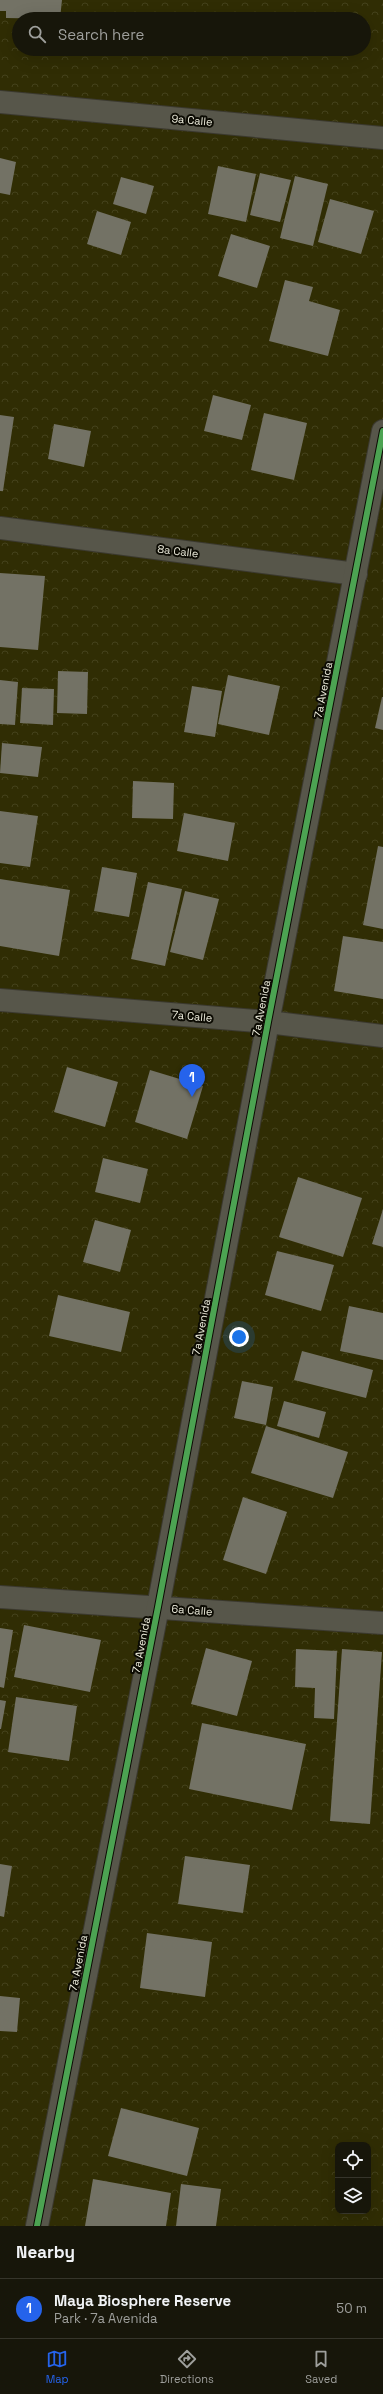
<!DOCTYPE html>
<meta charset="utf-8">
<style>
body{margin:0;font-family:"Space Grotesk",sans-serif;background:#242318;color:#f1f3f6}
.controls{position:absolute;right:12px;bottom:12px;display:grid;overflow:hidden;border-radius:8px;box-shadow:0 4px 16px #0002}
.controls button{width:36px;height:36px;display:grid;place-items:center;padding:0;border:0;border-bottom:1px solid #36352b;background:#17160a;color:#f1f3f6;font:20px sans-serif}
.you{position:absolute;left:239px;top:1337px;width:14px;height:14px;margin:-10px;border:3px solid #fff;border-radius:50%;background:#1a73e8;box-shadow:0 0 0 6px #1a73e833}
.badge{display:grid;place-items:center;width:26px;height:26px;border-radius:50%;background:#2563eb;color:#fff;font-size:13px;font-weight:700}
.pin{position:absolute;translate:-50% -33px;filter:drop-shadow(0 1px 2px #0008)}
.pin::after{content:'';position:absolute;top:21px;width:14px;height:12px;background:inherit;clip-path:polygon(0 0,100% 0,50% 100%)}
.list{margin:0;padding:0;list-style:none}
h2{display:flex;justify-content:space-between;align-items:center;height:52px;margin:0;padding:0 16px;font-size:17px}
h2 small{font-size:13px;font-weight:400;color:#9e9f9c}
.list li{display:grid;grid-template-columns:26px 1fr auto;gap:12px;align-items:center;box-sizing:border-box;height:60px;padding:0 16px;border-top:1px solid #36352b}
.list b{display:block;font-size:15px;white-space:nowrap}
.list p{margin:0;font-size:13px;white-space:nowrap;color:#9e9f9c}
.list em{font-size:13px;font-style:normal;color:#9e9f9c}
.icon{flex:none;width:22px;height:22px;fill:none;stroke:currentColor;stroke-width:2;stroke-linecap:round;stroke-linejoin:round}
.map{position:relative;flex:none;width:383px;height:2226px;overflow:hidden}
.search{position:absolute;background:#17160a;box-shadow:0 4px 16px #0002;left:12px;right:12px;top:12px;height:44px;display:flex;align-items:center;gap:10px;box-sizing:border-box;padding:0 14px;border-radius:22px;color:#9e9f9c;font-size:15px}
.sheet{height:112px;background:#17160a}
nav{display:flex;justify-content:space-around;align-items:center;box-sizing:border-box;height:56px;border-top:1px solid #36352b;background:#17160a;font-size:11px;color:#9e9f9c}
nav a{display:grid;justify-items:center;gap:2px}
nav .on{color:#2563eb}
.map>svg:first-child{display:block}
</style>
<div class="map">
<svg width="383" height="2226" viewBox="0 0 383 2226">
<defs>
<pattern id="forest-crowns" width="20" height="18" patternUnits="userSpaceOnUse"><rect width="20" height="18" fill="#302d04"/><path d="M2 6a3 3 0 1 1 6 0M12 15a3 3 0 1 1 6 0" fill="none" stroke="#44421c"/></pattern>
</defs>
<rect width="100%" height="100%" fill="#1f1d0e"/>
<path fill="url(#forest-crowns)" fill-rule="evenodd" d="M0 0H383V2226H0ZM19 19H364V49H19ZM338 2145H368V2211H338Z"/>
<g fill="#737265">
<path d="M0 0H62L60 19 6 18V11H0Z"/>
<path d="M0 158 16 162 10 195 0 193Z"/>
<path d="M218 166 256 174 246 222 208 214Z"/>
<path d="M260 173 291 180 280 222 250 215Z"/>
<path d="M295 176 328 184 313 246 280 238Z"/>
<path d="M121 177 154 186 146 214 113 204Z"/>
<path d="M330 199 374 211 361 254 318 242Z"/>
<path d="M97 211 131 222 121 255 87 244Z"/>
<path d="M231 234 270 246 257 288 218 276Z"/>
<path d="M285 280 313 287 309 301 340 310 328 356 269 341Z"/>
<path d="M213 395 251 405 242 440 204 431Z"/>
<path d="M264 413 307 423 294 480 251 470Z"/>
<path d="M0 415 14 417 3 491H0Z"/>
<path d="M54 424 91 431 84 467 48 459Z"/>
<path d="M0 573 45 576 38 650 0 647Z"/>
<path d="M58 671 88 672 87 714 57 713Z"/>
<path d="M228 675 280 686 269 735 218 724Z"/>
<path d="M0 680 18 682 15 725 0 724Z"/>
<path d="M192 686 222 691 215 737 184 732Z"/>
<path d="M22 688 54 689 53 725 20 723Z"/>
<path d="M382 697H383V730L375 728Z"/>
<path d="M2 743 42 747 38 777 0 773Z"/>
<path d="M133 781 174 783 173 819 132 818Z"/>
<path d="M0 811 38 816 30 867 0 863Z"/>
<path d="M184 813 235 823 228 861 177 851Z"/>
<path d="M378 846 383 847V929L363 925Z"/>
<path d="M102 867 137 873 129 917 94 911Z"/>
<path d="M0 879 70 890 59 956 0 946Z"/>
<path d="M148 882 182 889 165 966 131 959Z"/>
<path d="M185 891 219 899 203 960 170 952Z"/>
<path d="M343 936 383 942V999L334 991Z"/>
<path d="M67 1067 118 1082 105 1127 54 1112Z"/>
<path d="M150 1070 203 1086 187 1139 135 1122Z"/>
<path d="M103 1158 148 1169 140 1203 95 1192Z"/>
<path d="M298 1177 362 1198 343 1257 279 1237Z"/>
<path d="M383 1209V1247L372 1244Z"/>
<path d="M95 1220 131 1230 120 1272 83 1262Z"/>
<path d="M277 1251 334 1265 321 1311 265 1295Z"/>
<path d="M58 1295 130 1312 121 1352 49 1336Z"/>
<path d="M349 1306 383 1313V1360L340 1351Z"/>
<path d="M302 1351 373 1370 366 1398 294 1380Z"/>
<path d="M242 1381 273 1387 266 1425 234 1418Z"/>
<path d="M284 1401 326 1412 319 1438 277 1426Z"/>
<path d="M266 1426 348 1452 333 1498 251 1473Z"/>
<path d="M243 1497 287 1512 266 1574 223 1560Z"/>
<path d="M24 1625 101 1640 90 1692 14 1677Z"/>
<path d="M0 1628 13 1630 4 1688 0 1687Z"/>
<path d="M206 1648 252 1661 237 1716 191 1704Z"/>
<path d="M296 1649 337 1651 334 1719 314 1718 315 1688 295 1687Z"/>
<path d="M342 1649 382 1652 370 1824 330 1821Z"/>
<path d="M16 1697 77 1706 69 1761 8 1752Z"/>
<path d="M0 1700 6 1701 1 1729H0Z"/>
<path d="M202 1723 306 1744 292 1810 189 1789Z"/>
<path d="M185 1856 250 1865 243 1913 178 1904Z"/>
<path d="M0 1864 12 1866 4 1917 0 1916Z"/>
<path d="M147 1933 212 1942 205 1997 140 1988Z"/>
<path d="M0 1996 20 1998 17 2032 0 2031Z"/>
<path d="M121 2108 199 2128 187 2176 108 2156Z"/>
<path d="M93 2179 171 2193 166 2226H85Z"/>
<path d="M181 2184 221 2189 216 2226H176Z"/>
</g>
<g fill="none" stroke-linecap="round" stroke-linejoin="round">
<g stroke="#3b392f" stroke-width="24">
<g id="street">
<path d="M0 102 383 138"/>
<path d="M0 528 356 574"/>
<path d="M0 1000 268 1022 383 1036"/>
<path d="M0 1597 383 1623"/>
<path d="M37 2226 158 1607 268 1022 383 431"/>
</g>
</g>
<use href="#street" stroke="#57564a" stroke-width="22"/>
<g stroke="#0c0b03" stroke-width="8">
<path id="cycleway" d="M37 2226 158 1607 268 1022 383 431"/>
</g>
<use href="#cycleway" stroke="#4ca352" stroke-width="6"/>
</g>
<g text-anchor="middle" stroke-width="4" stroke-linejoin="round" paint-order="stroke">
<g font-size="11" fill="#efeede" stroke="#0c0b03">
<text transform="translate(192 120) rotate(5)" y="4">9a Calle</text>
<text transform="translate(178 551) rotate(7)" y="4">8a Calle</text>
<text transform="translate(323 690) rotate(-79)" y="4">7a Avenida</text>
<text transform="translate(261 1008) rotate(-79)" y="4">7a Avenida</text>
<text transform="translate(192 1016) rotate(5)" y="4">7a Calle</text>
<text transform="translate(201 1327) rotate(-79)" y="4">7a Avenida</text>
<text transform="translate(192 1610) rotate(4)" y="4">6a Calle</text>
<text transform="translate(141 1645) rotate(-79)" y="4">7a Avenida</text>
<text transform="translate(78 1963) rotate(-79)" y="4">7a Avenida</text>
</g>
</g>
</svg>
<div class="controls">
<button><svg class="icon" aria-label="locate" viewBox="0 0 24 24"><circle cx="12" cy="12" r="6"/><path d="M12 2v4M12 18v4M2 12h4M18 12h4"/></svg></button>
<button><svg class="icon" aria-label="layers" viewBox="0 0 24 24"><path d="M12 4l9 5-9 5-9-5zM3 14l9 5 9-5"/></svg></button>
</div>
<div class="you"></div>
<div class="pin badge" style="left:192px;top:1097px">1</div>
<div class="search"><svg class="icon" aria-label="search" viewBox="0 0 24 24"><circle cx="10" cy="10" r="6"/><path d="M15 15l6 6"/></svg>Search here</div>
</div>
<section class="sheet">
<h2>Nearby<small></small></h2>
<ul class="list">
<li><span class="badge">1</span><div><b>Maya Biosphere Reserve</b><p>Park · 7a Avenida</p></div><em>50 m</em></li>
</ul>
</section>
<nav>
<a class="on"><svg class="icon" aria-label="map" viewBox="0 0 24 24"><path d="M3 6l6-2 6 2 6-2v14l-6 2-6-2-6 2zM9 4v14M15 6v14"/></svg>Map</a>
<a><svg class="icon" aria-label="directions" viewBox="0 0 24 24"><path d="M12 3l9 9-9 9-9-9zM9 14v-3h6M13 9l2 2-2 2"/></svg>Directions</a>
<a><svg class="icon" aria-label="saved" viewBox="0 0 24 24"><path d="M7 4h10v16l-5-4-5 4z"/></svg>Saved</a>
</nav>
